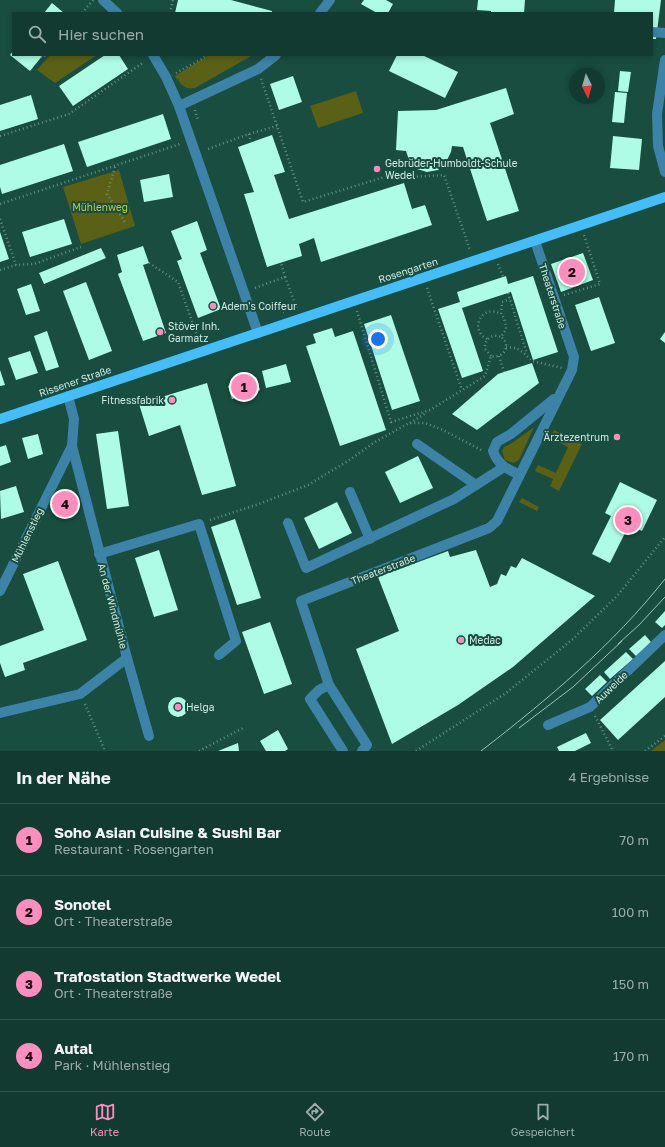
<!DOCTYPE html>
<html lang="de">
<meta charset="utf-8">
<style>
body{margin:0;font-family:"Golos Text",sans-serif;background:#1b4138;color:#f1f3f6}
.compass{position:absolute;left:569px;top:68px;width:36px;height:36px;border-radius:50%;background:#123a30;box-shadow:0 2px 6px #0003;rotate:175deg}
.you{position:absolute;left:378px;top:339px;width:14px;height:14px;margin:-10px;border:3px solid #fff;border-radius:50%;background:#1a73e8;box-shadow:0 0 0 6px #1a73e833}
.badge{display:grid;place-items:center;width:26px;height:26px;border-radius:50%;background:#fe8ebe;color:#111;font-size:13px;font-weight:700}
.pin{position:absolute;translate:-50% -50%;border:2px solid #fff;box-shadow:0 1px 4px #0006}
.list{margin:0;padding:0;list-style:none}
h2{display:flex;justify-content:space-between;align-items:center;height:52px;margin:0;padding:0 16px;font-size:17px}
h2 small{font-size:13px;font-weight:400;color:#9cadab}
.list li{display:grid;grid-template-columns:26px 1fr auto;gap:12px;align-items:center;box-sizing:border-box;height:72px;padding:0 16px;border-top:1px solid #31544c}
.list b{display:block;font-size:15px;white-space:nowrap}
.list p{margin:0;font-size:13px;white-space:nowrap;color:#9cadab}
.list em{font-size:13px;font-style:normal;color:#9cadab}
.icon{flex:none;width:22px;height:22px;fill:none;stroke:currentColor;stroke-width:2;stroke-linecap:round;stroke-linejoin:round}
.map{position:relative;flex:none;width:665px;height:751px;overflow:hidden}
.search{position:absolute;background:#123a30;box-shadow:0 2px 6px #0003;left:12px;right:12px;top:12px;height:44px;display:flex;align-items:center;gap:10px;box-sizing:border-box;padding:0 14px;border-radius:0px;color:#9cadab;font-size:15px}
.sheet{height:340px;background:#123a30}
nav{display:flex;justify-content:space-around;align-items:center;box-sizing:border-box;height:56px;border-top:1px solid #31544c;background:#123a30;font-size:11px;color:#9cadab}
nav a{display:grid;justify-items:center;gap:2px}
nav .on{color:#fe8ebe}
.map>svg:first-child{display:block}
</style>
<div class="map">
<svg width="665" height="751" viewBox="0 0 665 751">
<rect width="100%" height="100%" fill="#184d40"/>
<g fill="#5a6016">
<path d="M50 55H97L55 83 37 70Z"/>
<path d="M209 55H253L195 88C184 90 181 84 175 76Z"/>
<path d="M356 91 363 113 318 128 310 106Z"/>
<path d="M119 170 135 226 81 244 63 187Z"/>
<path d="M534 427 519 460 513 463 505 460 502 451 504 447 512 443Z"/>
<path d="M554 430 582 444 559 491 550 486 553 479 535 471 538 465 556 473 568 447 550 438Z"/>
<path d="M522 498 539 507 537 511 519 502Z"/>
<path d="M665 740V751H651Z"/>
</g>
<g fill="#aefce5">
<path d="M178 0H231L272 11V13H175Z"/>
<path d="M364 0H386L393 4 388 13H377L361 4Z"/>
<path d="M478 0H525L524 13H491V11L477 10Z"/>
<path d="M615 0H661L656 39H652V13H614Z"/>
<path d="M52 3 64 13H44Z"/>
<path d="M13 51V55H43L30 71 10 55Z"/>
<path d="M105 55H119L128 69 73 106 59 86Z"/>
<path d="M397 55H422L458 72 445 98 389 71Z"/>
<path d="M620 71 631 72 628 92 618 91Z"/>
<path d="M293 76 302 102 279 110 270 84Z"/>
<path d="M506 88 514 114 490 123 519 211 487 221 463 147 452 146 451 152 445 164 438 170 427 172 417 169 410 163 406 151 396 150 398 111 436 110Z"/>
<path d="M615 92 627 93 624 123 612 122Z"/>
<path d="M31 95 38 119 0 131V105Z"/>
<path d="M163 114 171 139 87 167 78 142Z"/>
<path d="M272 135 285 172 274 175 289 219 404 183 412 209 425 205 432 225 321 262 314 238 299 244 302 256 267 267 244 194 254 192 238 147Z"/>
<path d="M613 136 642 139 639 170 610 168Z"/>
<path d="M64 144 73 171 2 194 0 187V165Z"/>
<path d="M169 174 173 197 144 202 140 180Z"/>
<path d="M64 219 72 244 30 257 22 232Z"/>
<path d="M197 221 207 250 200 253 221 309 198 318 177 261 182 259 171 231Z"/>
<path d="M0 232 9 259 0 262Z"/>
<path d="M143 246 149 263 143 265 166 333 143 341 118 274 122 272 117 255Z"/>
<path d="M101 248 106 258 44 284 39 273Z"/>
<path d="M583 253 593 280 561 292 551 264Z"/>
<path d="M506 276 508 284 533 276 558 352 533 360 511 292 462 308 483 371 462 378 438 309 460 302 457 292Z"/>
<path d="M86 282 112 351 89 360 63 291Z"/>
<path d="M31 284 40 311 26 315 17 289Z"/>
<path d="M599 297 615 343 591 351 575 305Z"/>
<path d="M391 315 420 401 392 410 364 324Z"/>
<path d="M332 328 335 337 353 331 386 430 340 446 306 346 316 343 313 334Z"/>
<path d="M47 331 59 367 46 371 34 336Z"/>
<path d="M665 332V343L660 339Z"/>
<path d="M30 351 38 373 16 380 8 358Z"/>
<path d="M532 363 539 383 477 430 452 414 498 374Z"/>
<path d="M286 364 291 382 266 388 262 371Z"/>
<path d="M0 370 5 385 0 386Z"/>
<path d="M256 377 260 390 232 399 228 386Z"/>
<path d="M207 383 236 486 202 495 180 425 149 436 139 404Z"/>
<path d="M118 431 129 506 107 509 96 434Z"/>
<path d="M38 434 43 454 28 459 22 438Z"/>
<path d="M6 445 11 462 0 466V447Z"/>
<path d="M418 456 433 488 400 503 385 472Z"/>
<path d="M620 482 657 500 642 531 629 525 610 563 592 554 611 516 605 513Z"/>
<path d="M16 486 24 512 1 519 0 491Z"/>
<path d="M337 502 352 533 319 549 304 518Z"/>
<path d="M235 519 261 598 237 605 211 527Z"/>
<path d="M159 550 178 610 154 617 135 558Z"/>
<path d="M476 550 490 587 497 584 501 574 506 576 511 566 516 568 522 558 595 596 513 667 458 705 392 744 356 649 399 631 378 577 448 551 450 557Z"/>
<path d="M58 561 87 640 23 663 25 670 5 677 0 663V646L44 630 23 574Z"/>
<path d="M665 611V625L662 628 655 622Z"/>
<path d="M270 622 292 684 264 694 242 632Z"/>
<path d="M645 635 651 642 636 656 629 649Z"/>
<path d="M626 652 633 659 610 679 604 672Z"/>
<path d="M665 661V697L618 740 600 720Z"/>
<path d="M600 675 607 682 592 696 585 689Z"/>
<circle cx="178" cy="707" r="10"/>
<path d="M278 730 288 749 285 751H266L260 741Z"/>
<path d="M586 733 591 743 575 751H559L557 747Z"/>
<path d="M238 743 239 751H218Z"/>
</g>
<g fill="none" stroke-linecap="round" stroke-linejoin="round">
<g stroke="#679085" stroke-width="2.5" stroke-dasharray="1 3" stroke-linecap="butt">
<path d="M82 13 93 0"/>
<path d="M170 13 173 0"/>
<path d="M41 57 43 58 46 55"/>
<path d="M176 73 202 59 206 55"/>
<path d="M261 79 303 202 391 175 411 177 444 175 470 250"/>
<path d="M195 110 198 120"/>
<path d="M249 134 251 142"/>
<path d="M0 136 69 114 144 62"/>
<path d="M208 149 249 134 277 126"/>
<path d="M115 167 107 194 126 224"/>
<path d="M0 204 180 144"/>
<path d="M0 219 16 265"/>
<path d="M149 263 178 282 199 341"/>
<path d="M498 264 503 277"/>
<path d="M0 270 16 265 34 264 81 247"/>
<path d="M285 277 297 309"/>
<path d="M255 288 285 277 281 263"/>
<path d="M427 288 462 390"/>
<path d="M508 293 527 354"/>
<path d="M564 295 600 284 584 235"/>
<path d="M261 303 284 312"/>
<path d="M357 311 391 422 430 410 485 376 491 356C504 359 512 345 501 337L506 330V326L504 318 501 314 502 302 510 299"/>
<path d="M487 339C468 329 483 303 501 314"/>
<path d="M506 347 516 348 524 353 532 361 562 368"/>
<path d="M491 356 485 349C484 340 491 333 501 337"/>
<path d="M499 356 504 372"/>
<path d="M410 423 426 413"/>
<path d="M210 520 259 504 308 485 348 461 375 442 409 423H425L443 430 483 451"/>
<path d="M85 704 105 751"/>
<path d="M595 716 613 751"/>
<path d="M199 751 245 727"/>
<path d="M416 751 506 693 573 639 617 596 665 537"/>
<path d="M645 751 665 736"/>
</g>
<g stroke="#3d82a7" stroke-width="10">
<path d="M103 0 117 13"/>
<path d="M320 13 330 0"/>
<path d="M652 32 665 33"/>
<path d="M153 55 166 77 179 106 258 333"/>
<path d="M665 60 657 114 658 146 665 172"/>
<path d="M179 106 258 69 276 55"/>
<path d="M417 444 476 485"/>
<path d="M72 446 127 658 149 736"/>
<path d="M520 475C507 469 498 465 493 451L497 442 511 434 554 399"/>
<path d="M350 492 370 539"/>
<path d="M288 523 306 568 454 499 504 467"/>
<path d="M99 554 199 524 236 641 219 655"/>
<path d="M0 591 72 446 74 419 68 396"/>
<path d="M329 685 319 690 310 699 343 751"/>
<path d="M0 713 80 694 127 658"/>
<path d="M548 725 590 707 665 635"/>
<path d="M362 751 367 745 329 685 301 601 489 528 497 521 572 370 574 357 535 241"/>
</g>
<path stroke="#44bdf8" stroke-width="10" d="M0 419 665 197"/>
<g stroke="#9fc0b7" stroke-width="1">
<path d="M618 644 639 625 665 597"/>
<path d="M519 728 573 687 622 641"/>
<path d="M481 751C547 700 613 645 665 579"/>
</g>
</g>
<g fill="#fe8ebe" stroke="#184d40" stroke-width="1.5">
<circle cx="377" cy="169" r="4"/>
<circle cx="213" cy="306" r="4"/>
<circle cx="160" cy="332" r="4"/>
<circle cx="172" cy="400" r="4"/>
<circle cx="617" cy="437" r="4"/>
<circle cx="461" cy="640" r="4"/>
<circle cx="178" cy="707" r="4"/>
</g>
<g text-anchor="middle" stroke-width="4" stroke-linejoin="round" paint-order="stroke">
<g font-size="10" fill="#d0eae2" stroke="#184d40" text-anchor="start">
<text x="385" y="167">Gebrüder-Humboldt-Schule<tspan x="385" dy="12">Wedel</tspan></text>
<text x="221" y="310">Adem's Coiffeur</text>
<text x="168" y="330">Stöver Inh.<tspan x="168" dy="12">Garmatz</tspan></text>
<text x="164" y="404" text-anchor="end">Fitnessfabrik</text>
<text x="609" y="441" text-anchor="end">Ärztezentrum</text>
<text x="469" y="644">Medac</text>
<text x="186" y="711">Helga</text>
</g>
<g font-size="10" fill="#c0cc31" stroke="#184d40">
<text x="100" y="211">Mühlenweg</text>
</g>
<g font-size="10" fill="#d0eae2" stroke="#184d40">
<text transform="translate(408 270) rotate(-18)" y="4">Rosengarten</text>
<text transform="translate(553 296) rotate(72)" y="4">Theaterstraße</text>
<text transform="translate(75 381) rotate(-19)" y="4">Rissener Straße</text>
<text transform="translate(27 535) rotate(-64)" y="4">Mühlenstieg</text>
<text transform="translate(383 569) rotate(-21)" y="4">Theaterstraße</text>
<text transform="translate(113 606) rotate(75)" y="4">An der Windmühle</text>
<text transform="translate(611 687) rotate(-44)" y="4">Auweide</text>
</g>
</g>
</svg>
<svg class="compass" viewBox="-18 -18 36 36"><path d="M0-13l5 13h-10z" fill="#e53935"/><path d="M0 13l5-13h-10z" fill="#9cadab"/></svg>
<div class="you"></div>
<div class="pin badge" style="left:244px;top:387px">1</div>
<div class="pin badge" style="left:572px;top:272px">2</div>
<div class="pin badge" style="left:628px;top:520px">3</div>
<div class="pin badge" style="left:65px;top:504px">4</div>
<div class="search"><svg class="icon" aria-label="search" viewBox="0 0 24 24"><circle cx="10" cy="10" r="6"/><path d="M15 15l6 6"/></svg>Hier suchen</div>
</div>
<section class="sheet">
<h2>In der Nähe<small>4 Ergebnisse</small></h2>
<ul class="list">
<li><span class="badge">1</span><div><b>Soho Asian Cuisine &amp; Sushi Bar</b><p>Restaurant · Rosengarten</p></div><em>70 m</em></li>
<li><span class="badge">2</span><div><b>Sonotel</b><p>Ort · Theaterstraße</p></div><em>100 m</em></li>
<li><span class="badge">3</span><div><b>Trafostation Stadtwerke Wedel</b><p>Ort · Theaterstraße</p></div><em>150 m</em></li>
<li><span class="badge">4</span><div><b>Autal</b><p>Park · Mühlenstieg</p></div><em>170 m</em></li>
</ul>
</section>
<nav>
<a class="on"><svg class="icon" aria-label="map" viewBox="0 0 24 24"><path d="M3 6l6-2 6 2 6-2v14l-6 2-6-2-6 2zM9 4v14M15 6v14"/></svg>Karte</a>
<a><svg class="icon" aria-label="directions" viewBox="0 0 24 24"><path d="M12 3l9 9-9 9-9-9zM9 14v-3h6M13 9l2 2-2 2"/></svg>Route</a>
<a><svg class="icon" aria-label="saved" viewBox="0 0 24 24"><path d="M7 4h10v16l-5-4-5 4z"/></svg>Gespeichert</a>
</nav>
